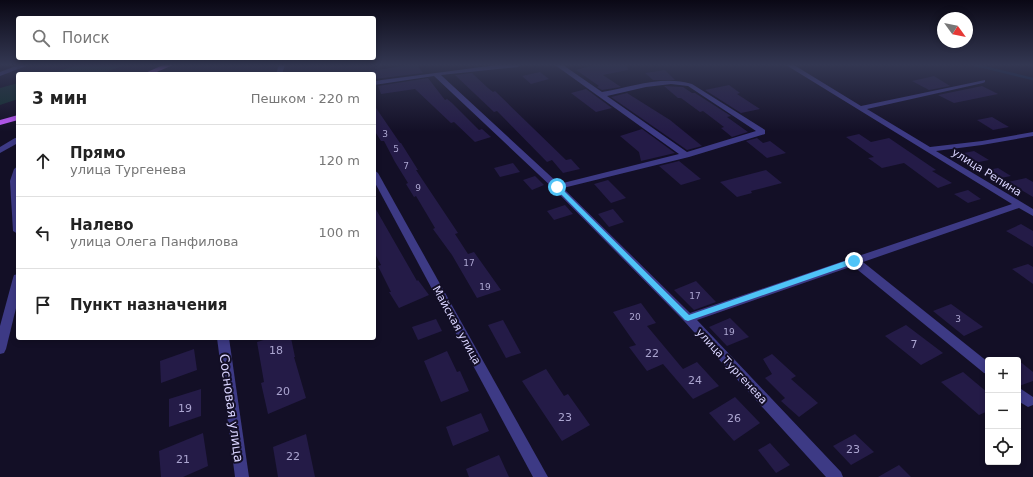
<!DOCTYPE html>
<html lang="ru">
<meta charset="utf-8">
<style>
body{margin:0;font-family:"DejaVu Sans",sans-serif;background:#f2f2f2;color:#222}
.controls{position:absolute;right:12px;bottom:12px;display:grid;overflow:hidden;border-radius:4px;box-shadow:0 2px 6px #0003}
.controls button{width:36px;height:36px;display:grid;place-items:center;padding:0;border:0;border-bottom:1px solid #e0e0e0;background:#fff;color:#222;font:20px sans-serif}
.compass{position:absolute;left:937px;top:12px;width:36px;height:36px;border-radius:50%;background:#fff;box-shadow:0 2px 6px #0003;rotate:123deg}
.stop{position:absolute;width:12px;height:12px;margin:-9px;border:3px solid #4fc3f7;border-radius:50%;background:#fff}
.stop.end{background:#4fc3f7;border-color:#fff;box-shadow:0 1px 4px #0008}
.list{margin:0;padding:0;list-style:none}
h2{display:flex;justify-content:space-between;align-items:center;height:52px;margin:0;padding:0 16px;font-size:17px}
h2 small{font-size:13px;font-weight:400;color:#767676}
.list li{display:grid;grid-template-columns:26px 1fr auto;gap:12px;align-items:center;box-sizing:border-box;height:72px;padding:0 16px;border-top:1px solid #e0e0e0}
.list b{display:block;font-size:15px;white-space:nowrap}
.list p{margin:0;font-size:13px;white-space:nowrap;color:#767676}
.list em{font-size:13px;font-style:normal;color:#767676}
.icon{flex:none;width:22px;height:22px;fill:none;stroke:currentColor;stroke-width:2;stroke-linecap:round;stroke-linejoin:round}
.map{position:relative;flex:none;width:1033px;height:477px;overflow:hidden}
.search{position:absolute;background:#fff;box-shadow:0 2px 6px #0003;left:16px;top:16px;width:360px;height:44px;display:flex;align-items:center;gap:10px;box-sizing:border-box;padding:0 14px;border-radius:4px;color:#767676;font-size:15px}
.panel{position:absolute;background:#fff;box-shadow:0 2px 6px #0003;left:16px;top:72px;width:360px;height:268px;border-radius:4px}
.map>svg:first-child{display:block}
</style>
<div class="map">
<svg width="1033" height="477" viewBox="0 0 1033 477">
<rect width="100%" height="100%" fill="#130f26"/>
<g fill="#12302f">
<path d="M78 65H125L100 74H50Z"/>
<path d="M18 83V99L0 105V88Z"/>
</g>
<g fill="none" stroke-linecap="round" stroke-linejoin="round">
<path stroke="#0c2248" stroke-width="2.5" d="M975 65 1033 79"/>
</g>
<g fill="#241b47">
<path d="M408 65H417L423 73 375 79 372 71Z"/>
<path d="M595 65H627L628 70 603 75 621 87 602 90 597 87 599 86 576 70Z"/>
<path d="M665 70 675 80H653L645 73Z"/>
<path d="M540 72 549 79 531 84 522 76Z"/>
<path d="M472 73 488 88 493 92 495 91 566 160 571 159 580 169 563 173 552 160 547 162 497 111 494 112 455 75Z"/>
<path d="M934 76 950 86 929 90 912 81Z"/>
<path d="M428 78 445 100 447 99 452 103 479 130 482 129 491 137 475 142 454 122 451 123 415 89 381 94 378 86Z"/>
<path d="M729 85 740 93 737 94 760 109 741 113 705 90Z"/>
<path d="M664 86 683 87 692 93H695L731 116 727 117 748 132 732 137 721 128 724 127 703 111 700 112 681 98H678Z"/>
<path d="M982 86 998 94 954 103 938 95Z"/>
<path d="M586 89 612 108 596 112 571 93Z"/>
<path d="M627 93 670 120 702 146 687 150 611 97Z"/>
<path d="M374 105 400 143H401L418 170H416L458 233 455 234 468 254 474 252 501 290 477 298 452 255 433 229 435 228 416 196 414 197 406 184 408 183 395 162 384 141H381L374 130Z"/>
<path d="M992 117 1009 127 993 130 977 120Z"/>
<path d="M642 129 675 153 641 161 639 152 620 136Z"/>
<path d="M859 134 871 142 889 138 936 170 932 171 952 183 938 188 904 163 882 168 868 158 874 157 846 137Z"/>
<path d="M757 138 763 143 770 141 786 153 767 158 746 141Z"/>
<path d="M974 151 989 160 974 163 959 154Z"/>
<path d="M679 161 701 179 681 185 659 166Z"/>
<path d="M513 163 520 172 500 177 494 168Z"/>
<path d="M998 168 1011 176 996 179 983 171Z"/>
<path d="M766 170 782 183 751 191 752 193 737 197 720 182Z"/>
<path d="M535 176 544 185 532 190 523 180Z"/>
<path d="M1026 178 1033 182V197L1008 182Z"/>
<path d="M608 180 626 198 611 203 594 184Z"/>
<path d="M968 190 981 199 968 203 954 194Z"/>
<path d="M565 205 573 214 554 220 547 211Z"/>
<path d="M374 206 417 281 418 280 429 295 399 308 389 292H391L378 266 381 265 374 252Z"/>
<path d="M613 209 624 222 609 227 598 214Z"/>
<path d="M1021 224 1033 231V247L1006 231Z"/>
<path d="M1028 264 1033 267V284L1012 269Z"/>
<path d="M696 281 716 302 694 310 674 290Z"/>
<path d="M641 303 656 323 647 326 683 369 697 362 719 386 693 399 663 364 647 371 629 347 636 345 613 312Z"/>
<path d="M951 304 983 327 964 336 933 311Z"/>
<path d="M730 318 749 337 727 346 709 327Z"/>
<path d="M436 319 442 331 418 340 412 327Z"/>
<path d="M503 320 521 353 506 358 488 325Z"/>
<path d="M906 325 943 353 921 365 885 336Z"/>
<path d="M270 338H291L295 357H294L306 398 268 414 261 383 264 382 257 342Z"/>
<path d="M194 349 197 370 161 383 160 361Z"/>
<path d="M447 351 457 372 460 371 469 391 441 402 424 361Z"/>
<path d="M772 354 796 376 791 379 818 403 799 417 781 401 785 398 765 378 772 374 763 359Z"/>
<path d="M1018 360 1033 372V381L1019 386Z"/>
<path d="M546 369 564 396 568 394 590 425 562 441 522 381Z"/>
<path d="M963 372 988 393V411L979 415 941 382Z"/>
<path d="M201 389V416L169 427V399Z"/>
<path d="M735 397 760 423 734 441 709 413Z"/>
<path d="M481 413 489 431 453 446 446 427Z"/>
<path d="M203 433 208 466 183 477H161L159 451Z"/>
<path d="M306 434 315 477H278L273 447Z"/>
<path d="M855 434 874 452 851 465 833 446Z"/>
<path d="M770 443 790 465 776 473 758 450Z"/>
<path d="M499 455 509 477H469L466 469Z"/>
<path d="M899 465 911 477H878Z"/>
</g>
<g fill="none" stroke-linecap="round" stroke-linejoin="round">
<g fill="#3d3a85" fill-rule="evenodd">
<path d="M19 65H29L0 76V72Z"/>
<path d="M279 65H285L282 74H276Z"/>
<path d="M497 65H521L518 67 441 75 559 184 679 154 555 65H563L602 92C632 87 662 75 692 84L765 130V134L689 157 563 188 690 313 1012 204 786 65H794L861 106 985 80V82L983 83 867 109 930 147 982 141 1033 132V136L982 145 936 151 1033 209V216L1019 208 863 262 988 362V374L984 373 853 266 697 320 841 472 843 477H826L684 321 554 189 434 76 374 85V81ZM671 84 688 86 756 131 687 152 607 96 646 87Z"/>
<path d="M15 138H18V143L0 153V147Z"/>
<path d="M18 166V234L13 231 10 181 14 169Z"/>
<path d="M374 170 378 173 548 477H533L374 181Z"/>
<path d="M18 274V300L6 349 4 353 0 354V326L13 278 14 275Z"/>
<path d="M217 338H229L249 477H235Z"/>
<path d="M1018 387 1033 397V405L1028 407 1018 401Z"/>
</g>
<g fill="#c25bff" fill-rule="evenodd">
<path d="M163 65H173L152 74H143Z"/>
<path d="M18 115V120L0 125V120Z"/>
</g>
</g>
<linearGradient id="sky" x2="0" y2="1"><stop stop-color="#0a0815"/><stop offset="0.49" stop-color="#333752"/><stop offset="1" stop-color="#333752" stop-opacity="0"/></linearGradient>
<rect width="1033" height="132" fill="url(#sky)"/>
<path fill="#4fc3f7" d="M555 186H559L689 315 851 259H856L857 261 856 263 688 321 685 320 555 188Z"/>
<g text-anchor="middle" stroke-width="4" stroke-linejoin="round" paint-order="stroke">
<g font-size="9" fill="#aca6d1">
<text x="385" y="137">3</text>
<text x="396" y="152">5</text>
<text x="406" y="169">7</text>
<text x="418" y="191">9</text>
<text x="469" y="266">17</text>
<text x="485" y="290">19</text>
<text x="695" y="299">17</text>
<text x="635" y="320">20</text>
<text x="958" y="322">3</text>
<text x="729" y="335">19</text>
</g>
<g font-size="11" fill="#d9d4ff" stroke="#130f26">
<text transform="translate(987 172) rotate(32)" y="4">улица Репина</text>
<text transform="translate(457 325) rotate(61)" y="4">Майская улица</text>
<text transform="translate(732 366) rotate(47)" y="4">улица Тургенева</text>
</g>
<g font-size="11" fill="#aca6d1">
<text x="914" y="348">7</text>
<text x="276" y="354">18</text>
<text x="652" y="357">22</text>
<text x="695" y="384">24</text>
<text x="283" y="395">20</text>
<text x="185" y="412">19</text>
<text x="565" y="421">23</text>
<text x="734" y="422">26</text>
<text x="853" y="453">23</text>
<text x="293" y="460">22</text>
<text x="183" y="463">21</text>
</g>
<g font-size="13" fill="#d9d4ff" stroke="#130f26">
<text transform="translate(232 408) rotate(82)" y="5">Сосновая улица</text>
</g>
</g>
</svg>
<div class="controls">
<button>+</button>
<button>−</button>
<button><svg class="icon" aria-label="locate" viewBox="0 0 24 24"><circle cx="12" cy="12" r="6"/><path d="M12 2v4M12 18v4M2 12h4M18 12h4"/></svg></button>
</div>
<svg class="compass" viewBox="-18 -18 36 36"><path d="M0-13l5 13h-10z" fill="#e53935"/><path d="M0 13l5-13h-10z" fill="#767676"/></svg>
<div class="stop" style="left:557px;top:187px"></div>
<div class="stop end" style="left:854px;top:261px"></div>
<div class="search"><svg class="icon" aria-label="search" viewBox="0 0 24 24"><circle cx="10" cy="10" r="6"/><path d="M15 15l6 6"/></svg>Поиск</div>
<section class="panel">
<h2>3 мин<small>Пешком · 220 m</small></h2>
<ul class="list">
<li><svg class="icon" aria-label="ahead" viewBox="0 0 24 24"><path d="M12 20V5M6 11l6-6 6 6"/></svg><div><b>Прямо</b><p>улица Тургенева</p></div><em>120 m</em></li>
<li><svg class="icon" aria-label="left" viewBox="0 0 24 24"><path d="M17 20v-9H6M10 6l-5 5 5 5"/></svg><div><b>Налево</b><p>улица Олега Панфилова</p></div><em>100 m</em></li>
<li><svg class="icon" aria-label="arrive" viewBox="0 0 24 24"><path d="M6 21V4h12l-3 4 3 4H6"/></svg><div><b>Пункт назначения</b></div></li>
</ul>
</section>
</div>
